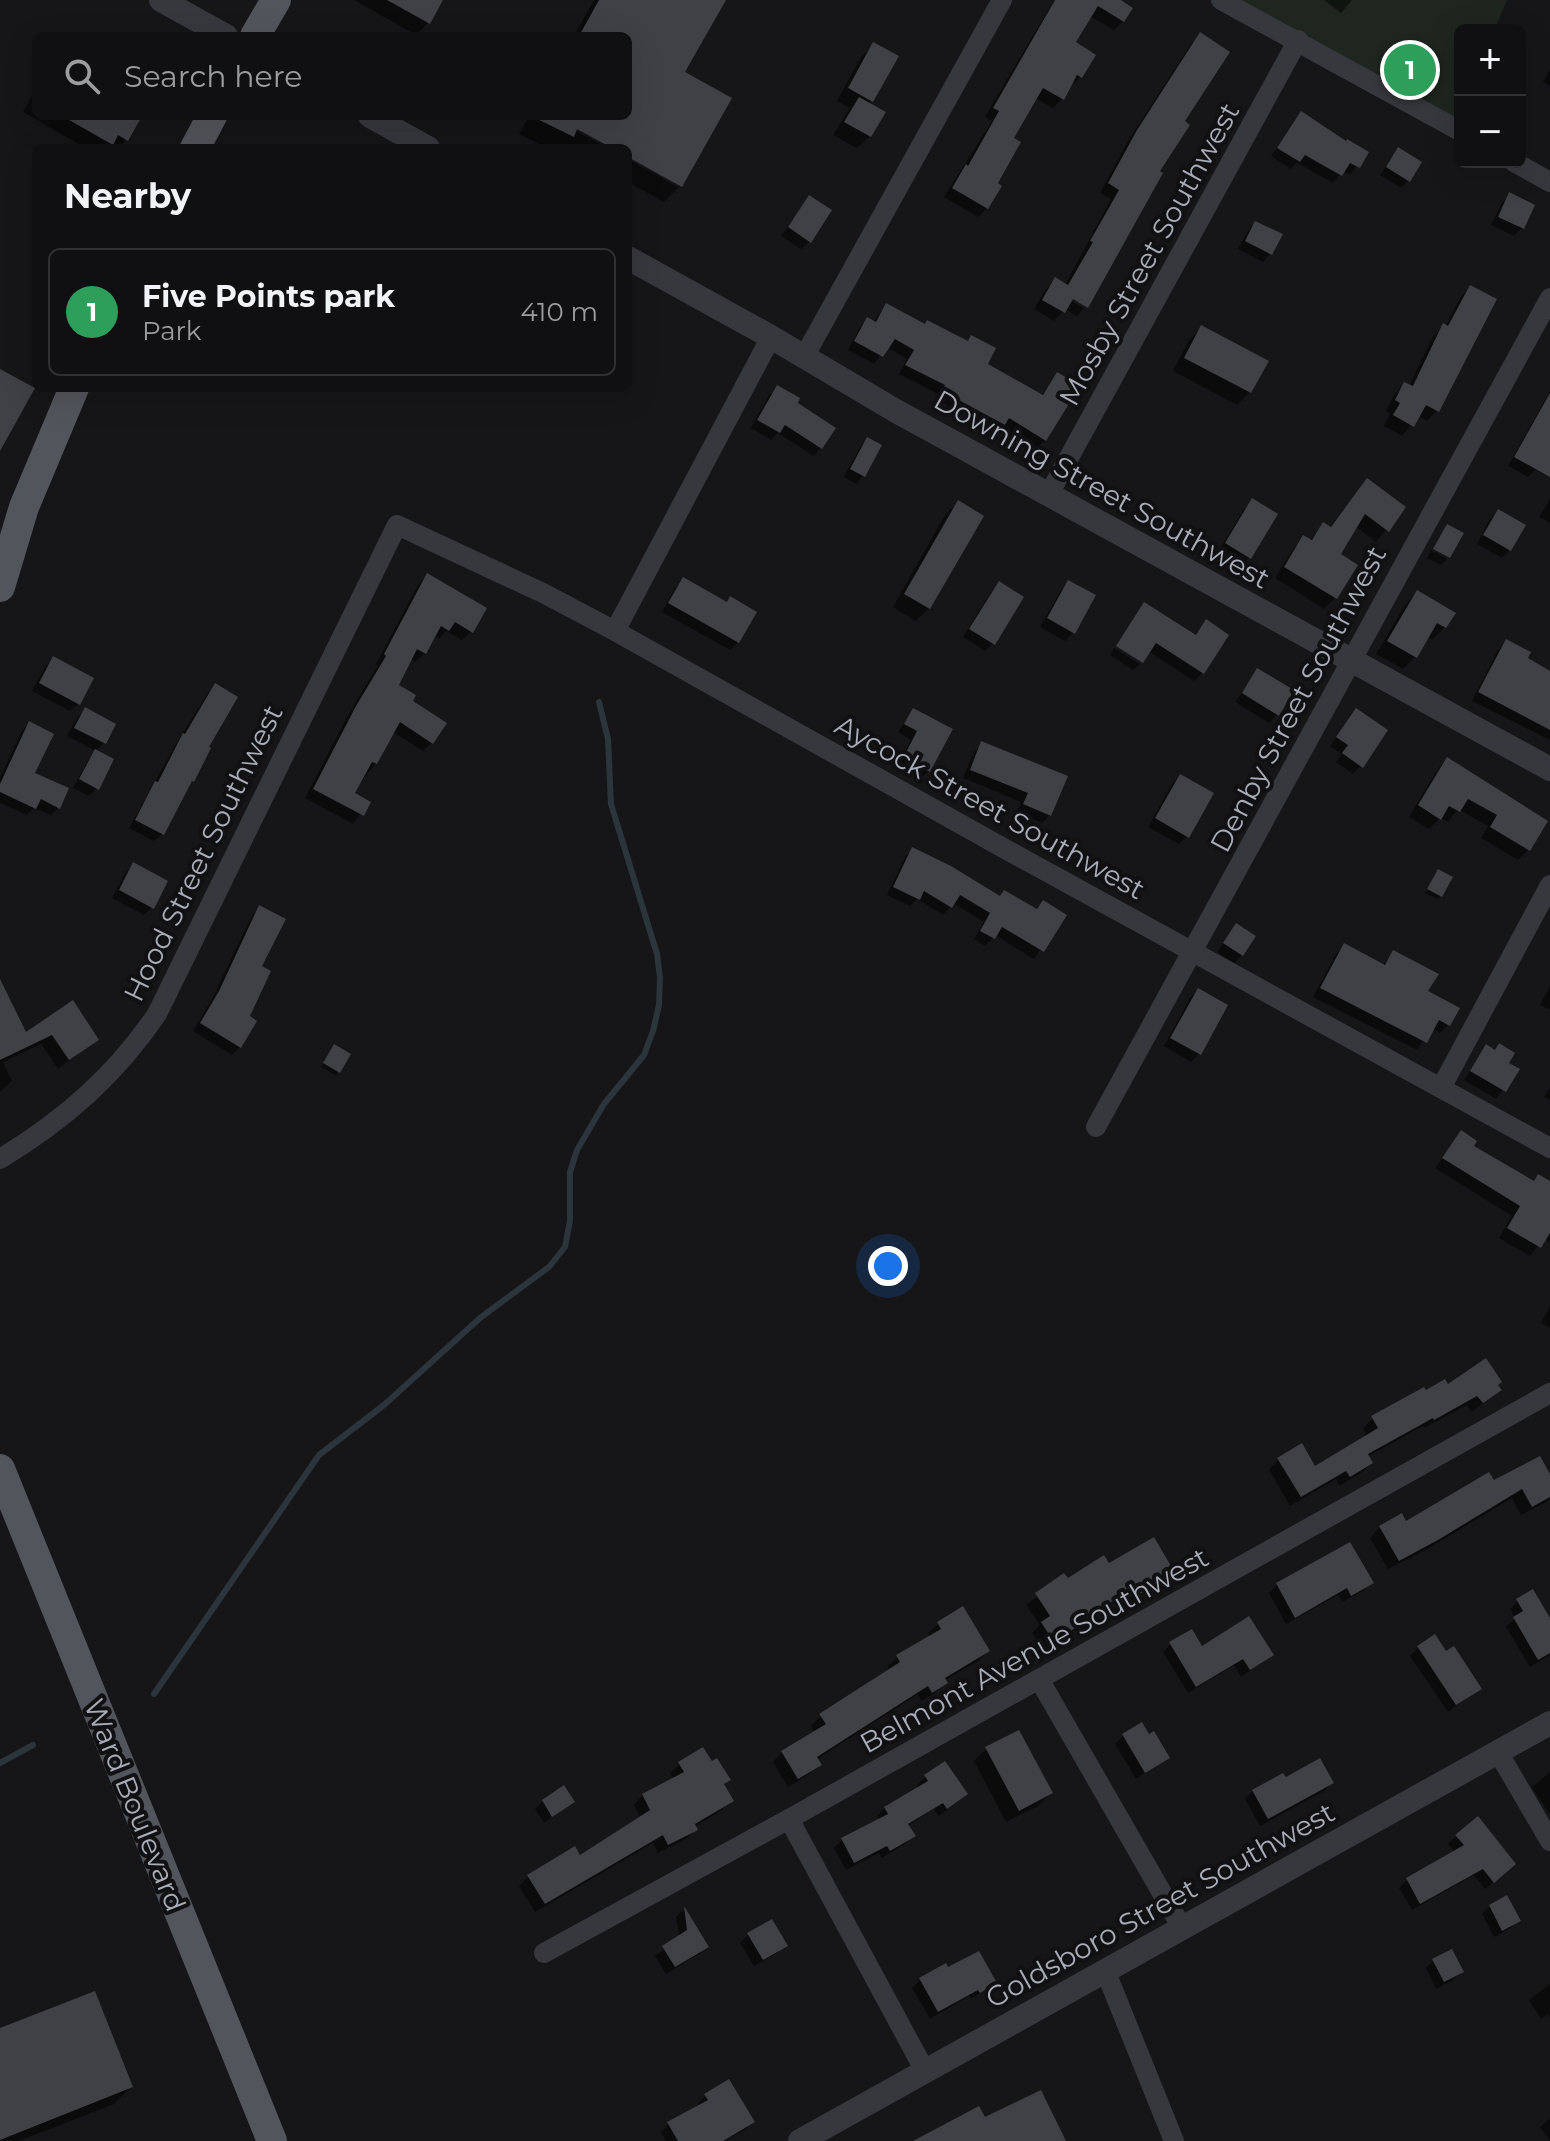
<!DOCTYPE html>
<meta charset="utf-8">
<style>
body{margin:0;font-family:Montserrat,sans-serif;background:#1e1e20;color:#f1f3f6}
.controls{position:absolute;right:24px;top:24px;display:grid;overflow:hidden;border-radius:12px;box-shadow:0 8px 32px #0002}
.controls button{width:72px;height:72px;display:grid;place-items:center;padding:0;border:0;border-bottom:2px solid #303032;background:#101012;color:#f1f3f6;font:40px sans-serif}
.you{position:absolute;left:888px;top:1266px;width:28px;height:28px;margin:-20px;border:6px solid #fff;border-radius:50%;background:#1a73e8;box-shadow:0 0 0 12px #1a73e833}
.badge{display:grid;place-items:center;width:52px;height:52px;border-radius:50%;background:#8c9099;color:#fff;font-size:26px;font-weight:700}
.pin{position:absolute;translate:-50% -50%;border:4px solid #fff;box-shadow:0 2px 8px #0006}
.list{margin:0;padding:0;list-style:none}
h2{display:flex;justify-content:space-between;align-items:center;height:104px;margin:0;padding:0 32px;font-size:34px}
h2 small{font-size:26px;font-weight:400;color:#9c9d9f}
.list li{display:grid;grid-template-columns:52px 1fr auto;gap:24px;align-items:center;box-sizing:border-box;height:128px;margin:0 16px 16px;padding:0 16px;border:2px solid #303032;border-radius:12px}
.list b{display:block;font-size:30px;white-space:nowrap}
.list p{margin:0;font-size:26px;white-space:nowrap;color:#9c9d9f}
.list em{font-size:26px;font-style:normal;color:#9c9d9f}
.icon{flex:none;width:44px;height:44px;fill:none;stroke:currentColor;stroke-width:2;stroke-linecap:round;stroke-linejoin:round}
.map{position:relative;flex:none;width:1550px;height:2141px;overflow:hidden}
.search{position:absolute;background:#101012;box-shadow:0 8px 32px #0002;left:32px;top:32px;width:600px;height:88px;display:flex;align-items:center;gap:20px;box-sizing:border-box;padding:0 28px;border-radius:12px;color:#9c9d9f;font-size:30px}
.panel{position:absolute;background:#101012;box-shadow:0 8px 32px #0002;left:32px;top:144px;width:600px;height:248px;border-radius:12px}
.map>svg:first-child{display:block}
</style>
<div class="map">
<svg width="1550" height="2141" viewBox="0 0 1550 2141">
<rect width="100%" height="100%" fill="#161618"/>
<path fill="#1e261f" d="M1227 0H1507L1494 30H1460V110L1455 121Z"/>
<g fill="#0007">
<path d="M354 0H441L428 23 416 35Z"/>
<path d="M594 0H723L682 72 681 185 664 202 628 182V159L678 187V182L628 155V148H616L569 122 567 126 608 148H566L562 146 547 148 519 134 529 116H628V36H574Z"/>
<path d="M1054 0H1117L1123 21 1114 30 1090 16 1073 43 1081 77 1070 85 1062 99 1053 108 1035 98 1012 138 987 208 978 217 944 197 992 121 985 117Z"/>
<path d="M1324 0H1352L1341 13Z"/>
<path d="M1200 35 1227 53 1063 296 1084 308 1077 316 1065 309 1054 321 1034 309 1046 289 1056 279 1065 285 1111 199 1100 193 1128 141 1191 44Z"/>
<path d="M874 45 872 101 868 104 870 136 857 148 833 135 850 108 837 101 861 57Z"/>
<path d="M1550 69V86L1543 82Z"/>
<path d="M36 88V116H139L126 140 118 148H85L23 112Z"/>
<path d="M1301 114 1346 144 1366 152 1350 175 1343 171 1333 183 1297 163 1290 169 1271 156Z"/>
<path d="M1398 149 1409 180 1401 188 1380 175Z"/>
<path d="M1510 195 1533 206 1522 228 1514 236 1491 225 1502 203Z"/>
<path d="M809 197V242L801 249 781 236Z"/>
<path d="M1256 223 1270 254 1263 262 1238 249 1248 231Z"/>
<path d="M1470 287 1437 410 1427 421 1418 416 1402 436 1384 426 1390 414 1386 411 1394 395 1405 384 1409 386 1433 336 1445 327 1460 298Z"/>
<path d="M886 305 924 325 967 342 971 338 986 365 1041 396 1057 375 1045 440 1037 448 1002 426 996 432 936 399 938 394 899 374 907 359 887 347 874 364 848 350 860 327 868 319 873 322Z"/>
<path d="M1202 327 1250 392 1237 405 1173 371 1189 340Z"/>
<path d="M777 388 795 403 821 448 813 456 778 433 771 440 751 428 769 395Z"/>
<path d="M1550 391V443L1536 469 1528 477 1508 466Z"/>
<path d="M868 439 863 476 856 484 844 477 860 447Z"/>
<path d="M1367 481 1404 508 1376 542 1355 526 1338 555 1335 598 1324 609 1275 578 1293 549 1304 538 1309 541 1324 525 1329 528Z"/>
<path d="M1550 499V523L1539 517Z"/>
<path d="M1252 501 1249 558 1241 566 1218 552 1244 509Z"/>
<path d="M958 503 981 517 929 608 916 621 893 607 945 515Z"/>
<path d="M1498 511 1510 550 1502 558 1477 544 1490 519Z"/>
<path d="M1431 550 1447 559 1441 565 1427 558Z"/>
<path d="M427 576 471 631 462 640 446 631 439 639 434 636 425 653 415 662 410 659 396 685 410 701 432 742 423 751 393 732 376 763 352 794 369 803 353 824 305 798 347 717 378 665 376 664 418 585Z"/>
<path d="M683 580 725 604 730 599 738 642 730 650 662 612 675 588Z"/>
<path d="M1069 582 1094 596 1073 633 1065 641 1040 627 1061 590Z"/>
<path d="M999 584 993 643 985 651 963 637 991 592Z"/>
<path d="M1417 592 1445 627 1432 640 1427 636 1415 657 1403 669 1376 654 1405 605Z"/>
<path d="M1145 604 1195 636 1207 622 1202 673 1194 681 1148 651 1142 661 1117 644Z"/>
<path d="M1506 642 1525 659 1550 673V740L1472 701 1498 650Z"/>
<path d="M1114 648 1140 664 1133 670 1110 655Z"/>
<path d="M53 659 78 704 70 711 32 691 45 667Z"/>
<path d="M1257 671 1277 715 1269 723 1235 702Z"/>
<path d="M215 686 206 747 193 781 187 786 162 834 154 841 129 828 176 744 207 694Z"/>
<path d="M85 710 113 725 104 743 96 751 67 736 77 718Z"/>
<path d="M913 710 929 771 921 779 897 766 911 740 898 732Z"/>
<path d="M1356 710 1361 766 1353 774 1336 762 1341 754 1330 746Z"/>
<path d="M29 724 32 774 59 807 51 815 34 808 27 815 0 803V778L21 732Z"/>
<path d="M982 744 1050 815 1042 823 1017 812 1021 802 963 778 974 752Z"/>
<path d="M96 752 97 788 89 796 73 788 88 760Z"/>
<path d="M1447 759 1545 822 1528 850 1518 860 1481 838 1488 826 1458 809 1448 822 1440 818 1429 829 1409 817 1437 770Z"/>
<path d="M1180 776 1187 837 1179 844 1148 827 1172 784Z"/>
<path d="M913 849 999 898 1035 910 1043 902 1064 916 1034 959 995 935 985 946 974 939 984 922 953 903 943 915 917 899 910 906 887 895 905 857Z"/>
<path d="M134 864 152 907 144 915 112 898 126 872Z"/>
<path d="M1438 872 1441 896 1437 899 1425 893Z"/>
<path d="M260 907 247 1017 240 1047 232 1055 193 1031 211 1001 252 915Z"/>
<path d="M1236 925 1242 955 1234 963 1217 952Z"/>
<path d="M1344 946 1382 966 1393 953 1448 1025 1440 1033 1432 1028 1417 1050 1313 997 1336 954Z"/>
<path d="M0 984 25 1035 72 1003 96 1040 58 1069 41 1044 3 1062 12 1081 0 1092Z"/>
<path d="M1550 986V1010L1540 1005Z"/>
<path d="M1198 990 1199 1054 1191 1062 1164 1046 1190 998Z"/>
<path d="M1486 1047 1517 1070 1496 1099 1464 1080Z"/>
<path d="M331 1050 339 1072 335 1075 321 1067Z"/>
<path d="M1550 1088V1100L1544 1097Z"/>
<path d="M1461 1133 1471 1147 1533 1183H1550V1242L1544 1239 1530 1256 1499 1238 1512 1216 1435 1168Z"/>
<path d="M1550 1306V1328L1541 1323Z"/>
<path d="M1496 1386 1499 1390 1472 1412 1467 1405 1424 1428 1423 1426 1367 1457 1371 1463 1361 1473 1339 1486 1336 1479 1290 1506 1269 1469 1279 1459 1314 1468 1367 1436 1363 1428 1373 1418 1425 1392 1448 1387Z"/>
<path d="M1550 1478V1498L1547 1502 1521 1515 1512 1498 1426 1550 1388 1569 1370 1538 1380 1527 1405 1523 1494 1483Z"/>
<path d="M1349 1544 1372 1582 1364 1590 1343 1602 1338 1595 1286 1624 1269 1593 1277 1585Z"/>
<path d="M1108 1565 1172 1573 1162 1583 1129 1602 1125 1595 1044 1651 1032 1633 1040 1625 1026 1605 1064 1576 1067 1581Z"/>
<path d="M1518 1601 1550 1622V1655L1530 1667 1506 1627 1515 1618 1510 1609Z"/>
<path d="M938 1624 988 1651 978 1661 944 1681 945 1683 935 1693 921 1701 918 1694 816 1760 819 1764 809 1774 788 1787 773 1762 782 1752 815 1733 811 1726 821 1716 890 1671 887 1667 897 1657 930 1637 928 1633Z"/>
<path d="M1171 1644 1202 1649 1271 1655 1241 1677 1234 1665 1188 1693 1163 1652Z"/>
<path d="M1418 1648 1446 1653 1479 1688 1448 1712 1410 1656Z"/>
<path d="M1123 1736 1149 1737 1168 1757 1136 1779 1115 1744Z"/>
<path d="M986 1749 1051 1793 1038 1806 1006 1822 974 1761Z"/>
<path d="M680 1764H712L728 1780 722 1786 731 1800 722 1810 694 1827 695 1829 686 1839 658 1853 653 1843 535 1912 519 1886 529 1876 580 1858 641 1819 634 1805 643 1795 674 1780 670 1773Z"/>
<path d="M1550 1772V1813L1549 1814 1532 1787Z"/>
<path d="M925 1777 966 1794 939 1816 934 1809 907 1826 913 1836 905 1844 882 1858 879 1853 846 1870 834 1848 842 1840 880 1820 877 1816 885 1808 919 1788 917 1785Z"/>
<path d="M1285 1780 1332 1783 1324 1791 1260 1826 1245 1799 1253 1791Z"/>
<path d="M543 1801 572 1802 544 1823 535 1809Z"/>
<path d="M1456 1836 1506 1872 1485 1889 1474 1875 1412 1910 1399 1888 1407 1880 1455 1852 1448 1844Z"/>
<path d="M1490 1906 1519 1920 1511 1928 1494 1937 1482 1914Z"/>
<path d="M683 1910 707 1947 699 1954 666 1974 655 1956 680 1938 676 1917Z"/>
<path d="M748 1935 785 1945 777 1953 754 1966 740 1943Z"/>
<path d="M1434 1960 1461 1972 1453 1980 1436 1989 1426 1968Z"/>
<path d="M920 1980 994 1983 971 1999 969 1996 930 2019 912 1988Z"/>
<path d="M1550 1984V2018L1548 2014 1541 2019 1529 2000Z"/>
<path d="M0 2030 131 2087 114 2104 19 2141H0Z"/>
<path d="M705 2096 752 2122 745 2130 724 2141H666L661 2132 669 2124 699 2107 698 2103Z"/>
<path d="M1550 2118V2140L1540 2127Z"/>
</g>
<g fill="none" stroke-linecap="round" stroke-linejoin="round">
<g stroke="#2c353c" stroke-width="6">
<path d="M154 1694 319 1455 384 1405 480 1318 549 1267 565 1247 570 1221V1172L577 1150 604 1104 644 1055 653 1031 659 1005 660 978 657 954 611 804 608 739 599 702"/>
<path d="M0 1763 33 1745"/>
</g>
</g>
<g fill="#404145">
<path d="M387 0H443L430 24Z"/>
<path d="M599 0H726L685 72 732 98 682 187 628 157V148H612L577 129 574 137 531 116H628V36H579Z"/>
<path d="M1055 0H1121L1133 8 1124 22 1098 6 1076 42 1096 55 1082 78 1077 75 1064 100 1043 88 1014 138 1021 142 998 183 1002 186 988 209 952 188 966 164 968 166 999 111 993 108Z"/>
<path d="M1200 32 1230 52 1185 121 1190 125 1160 171 1163 173 1088 308 1073 299 1065 313 1042 300 1055 277 1068 285 1093 242 1090 241 1119 190 1108 183 1137 130Z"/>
<path d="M873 42 899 56 873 102 848 88Z"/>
<path d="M859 97 886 112 871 137 844 122Z"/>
<path d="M1301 111 1346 141 1347 139 1369 152 1360 168 1350 163 1342 176 1305 155 1300 162 1277 148Z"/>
<path d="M62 116H142L128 141 118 135 113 145Z"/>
<path d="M1398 147 1422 162 1410 182 1386 167Z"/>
<path d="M1509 192 1535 205 1524 229 1498 217Z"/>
<path d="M809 195 832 210 811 243 788 227Z"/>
<path d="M1255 221 1283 234 1272 255 1245 241Z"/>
<path d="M1470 285 1497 299 1439 412 1426 405 1414 427 1393 415 1400 403 1395 400 1404 382 1413 386 1443 323 1448 326Z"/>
<path d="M886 303 925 324 927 320 968 341 971 335 996 348 988 364 1043 395 1057 372 1080 386 1046 441 1009 418 1005 425 942 391 945 385 905 365 914 350 895 339 883 357 854 341 867 317 876 322Z"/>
<path d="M1201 325 1269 361 1251 393 1184 358Z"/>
<path d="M0 369 35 388 0 451Z"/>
<path d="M777 385 800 398 798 403 836 428 822 449 785 425 780 433 757 420Z"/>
<path d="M1550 393V477L1514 457Z"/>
<path d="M867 437 882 445 865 477 850 469Z"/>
<path d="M1367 478 1406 507 1389 532 1365 514 1341 554 1358 565 1337 599 1284 567 1303 535 1312 540 1323 522 1331 527Z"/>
<path d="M1252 498 1278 514 1251 559 1225 543Z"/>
<path d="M958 500 984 516 930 609 904 594Z"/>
<path d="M1498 509 1526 525 1511 551 1483 535Z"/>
<path d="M1447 524 1464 533 1450 558 1433 549Z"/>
<path d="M427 573 487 608 473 633 455 622 449 631 441 626 426 654 417 649 399 685 416 695 413 701 447 723 433 744 400 722 377 764 372 762 355 793 371 802 364 816 313 789 356 706 386 656 384 654Z"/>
<path d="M683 577 727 602 730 596 757 612 739 643 668 603Z"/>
<path d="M1068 580 1096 595 1075 634 1047 618Z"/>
<path d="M999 581 1024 597 995 645 969 629Z"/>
<path d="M1417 590 1456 613 1446 628 1437 623 1417 658 1387 641Z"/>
<path d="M1144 602 1196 635 1206 619 1229 635 1204 674 1156 643 1143 663 1116 646Z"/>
<path d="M1506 639 1531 652 1528 658 1550 671V730L1478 692Z"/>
<path d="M53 656 94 678 80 705 39 683Z"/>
<path d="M1257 668 1294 690 1279 716 1242 693Z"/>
<path d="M215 683 238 697 209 747 211 748 194 782 192 781 164 835 135 820 155 781 158 782 183 733 185 734Z"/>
<path d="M85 707 116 724 106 744 74 728Z"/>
<path d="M913 708 953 729 930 772 903 758 917 731 904 724Z"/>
<path d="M1356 708 1388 730 1363 768 1342 753 1348 745 1336 737Z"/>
<path d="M29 721 54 734 35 773 69 788 60 809 41 799 36 809 0 792V784Z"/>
<path d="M981 741 1068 776 1051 816 1023 804 1028 793 970 770Z"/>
<path d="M95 749 114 759 99 790 79 779Z"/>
<path d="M1447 757 1548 821 1530 851 1490 827 1497 815 1468 799 1460 812 1449 806 1441 820 1418 805Z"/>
<path d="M1180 774 1214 793 1189 838 1155 818Z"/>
<path d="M912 847 951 866 1000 896 1004 890 1037 909 1043 900 1067 915 1044 952 1002 927 995 939 980 931 990 913 960 895 952 908 924 891 920 900 893 887Z"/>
<path d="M133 862 168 881 154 909 119 890Z"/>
<path d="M1438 869 1453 877 1442 897 1427 889Z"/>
<path d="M259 905 286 919 262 966 271 971 250 1016 257 1021 241 1048 200 1023 219 991Z"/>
<path d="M1236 923 1256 936 1243 956 1223 943Z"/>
<path d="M1344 943 1385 965 1393 950 1439 974 1428 991 1460 1008 1450 1026 1439 1020 1427 1043 1320 988Z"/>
<path d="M0 979 26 1032 73 1000 99 1040 69 1060 52 1035 0 1060Z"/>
<path d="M1198 988 1228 1005 1201 1055 1170 1038Z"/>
<path d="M1499 1043 1515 1053 1509 1063 1520 1069 1506 1092 1470 1071 1486 1044 1495 1050Z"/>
<path d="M334 1044 351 1054 340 1073 323 1063Z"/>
<path d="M1461 1130 1477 1141 1474 1146 1534 1181 1538 1174 1550 1181V1233L1541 1248 1507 1228 1520 1206 1442 1158Z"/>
<path d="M1486 1358 1502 1382 1498 1385 1502 1390 1483 1403 1477 1396 1434 1420 1433 1418 1368 1454 1373 1463 1350 1477 1346 1471 1301 1497 1277 1458 1302 1443 1315 1466 1378 1428 1371 1416 1424 1387 1426 1390 1445 1379 1448 1384Z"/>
<path d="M1540 1456 1550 1474V1497L1532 1507 1522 1489 1438 1540 1399 1561 1379 1526 1402 1513 1406 1521 1489 1472 1494 1480Z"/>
<path d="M1154 1537 1175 1573 1140 1594 1136 1587 1092 1614 1093 1616 1054 1642 1041 1622 1050 1616 1035 1593 1064 1573 1068 1578 1104 1555 1109 1563Z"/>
<path d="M1350 1542 1374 1583 1351 1596 1347 1588 1295 1618 1276 1583Z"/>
<path d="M1533 1589 1550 1618V1653L1538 1660 1513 1617 1523 1611 1516 1599Z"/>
<path d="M963 1606 990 1651 945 1678 948 1683 932 1693 928 1686 817 1757 822 1765 798 1779 781 1751 826 1724 819 1714 900 1662 896 1655 941 1629 937 1622Z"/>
<path d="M1249 1616 1274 1655 1250 1670 1243 1659 1196 1687 1169 1642 1192 1629 1202 1646Z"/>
<path d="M1435 1634 1446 1651 1454 1646 1482 1689 1456 1705 1417 1646Z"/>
<path d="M1142 1722 1149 1734 1154 1731 1170 1758 1145 1773 1122 1734Z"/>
<path d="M1019 1730 1053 1793 1019 1811 985 1747Z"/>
<path d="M703 1747 712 1761 717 1758 731 1780 724 1784 734 1801 695 1824 698 1830 668 1845 663 1835 545 1904 527 1875 575 1846 580 1855 650 1810 642 1794 684 1772 678 1762Z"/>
<path d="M1320 1758 1334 1783 1268 1819 1252 1790 1283 1773 1286 1777Z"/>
<path d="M945 1761 968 1794 947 1809 943 1803 908 1824 916 1836 890 1851 887 1846 854 1863 841 1838 888 1814 884 1807 928 1781 924 1775Z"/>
<path d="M564 1785 575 1802 552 1817 542 1800Z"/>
<path d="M1478 1816 1516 1864 1494 1883 1483 1869 1420 1904 1406 1878 1464 1845 1455 1835Z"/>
<path d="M1507 1895 1521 1921 1502 1931 1489 1905Z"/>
<path d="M684 1906 709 1947 675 1967 662 1946 687 1930Z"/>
<path d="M772 1919 788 1946 763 1960 747 1933Z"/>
<path d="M1452 1949 1464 1972 1444 1982 1432 1959Z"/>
<path d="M979 1951 997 1983 980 1993 978 1990 938 2012 919 1978 946 1963 948 1967Z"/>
<path d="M95 1991 133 2087 0 2140V2028Z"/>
<path d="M729 2079 755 2122 723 2141H678L667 2122 708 2100 704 2094Z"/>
<path d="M1041 2090 1066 2141H913L979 2106 985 2117Z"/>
</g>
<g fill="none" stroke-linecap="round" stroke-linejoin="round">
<g stroke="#37383d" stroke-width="20">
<path d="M1221 0 1460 131"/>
<path d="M1514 162 1550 182"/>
<path d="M804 357 1002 0"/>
<path d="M1049 494 1298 40"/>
<path d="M615 631 771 337"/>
<path d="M1441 1088 1550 885"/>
<path d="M1096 1127 1550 298"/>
<path d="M0 1159C64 1120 115 1076 157 1014L397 525 543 593 615 631 1007 850 1550 1148"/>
<path d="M1039 1679 1181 1926"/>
<path d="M1498 1752 1550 1841"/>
<path d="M789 1819 925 2071"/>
<path d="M544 1953 789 1819 1550 1393"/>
<path d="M1105 1970 1174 2141"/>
</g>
<g stroke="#37383d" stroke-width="24">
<path d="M161 0 226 36"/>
<path d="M370 116 428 148"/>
<path d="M628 258 771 337 896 411 1550 769"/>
<path d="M800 2141 1550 1723"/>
</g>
<g stroke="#53555c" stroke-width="30">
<path d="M255 36 276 0"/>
<path d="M195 148 212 116"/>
<path d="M0 587 24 507 74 388"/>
<path d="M0 1469 272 2141"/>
</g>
</g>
<g text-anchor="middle" stroke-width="8" stroke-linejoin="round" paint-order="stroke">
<g font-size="28" fill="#a8adb8" stroke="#111113">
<text transform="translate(1149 254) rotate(-61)" y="10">Mosby Street Southwest</text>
<text transform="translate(1102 489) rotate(29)" y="10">Downing Street Southwest</text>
<text transform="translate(1298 699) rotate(-62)" y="10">Denby Street Southwest</text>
<text transform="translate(990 807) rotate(29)" y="10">Aycock Street Southwest</text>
<text transform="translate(203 853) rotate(-64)" y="10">Hood Street Southwest</text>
<text transform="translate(1034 1650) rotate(-29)" y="10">Belmont Avenue Southwest</text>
<text transform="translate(135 1805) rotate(68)" y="10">Ward Boulevard</text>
<text transform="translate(1160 1905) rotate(-29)" y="10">Goldsboro Street Southwest</text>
</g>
</g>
</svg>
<div class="controls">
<button>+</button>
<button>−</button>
</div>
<div class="you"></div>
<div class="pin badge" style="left:1410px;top:70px;background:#2e9e5b">1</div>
<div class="search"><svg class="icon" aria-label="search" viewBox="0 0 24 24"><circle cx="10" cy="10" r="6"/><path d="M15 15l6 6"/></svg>Search here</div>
<section class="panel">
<h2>Nearby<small></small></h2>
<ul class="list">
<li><span class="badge" style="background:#2e9e5b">1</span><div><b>Five Points park</b><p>Park</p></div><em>410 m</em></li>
</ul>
</section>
</div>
